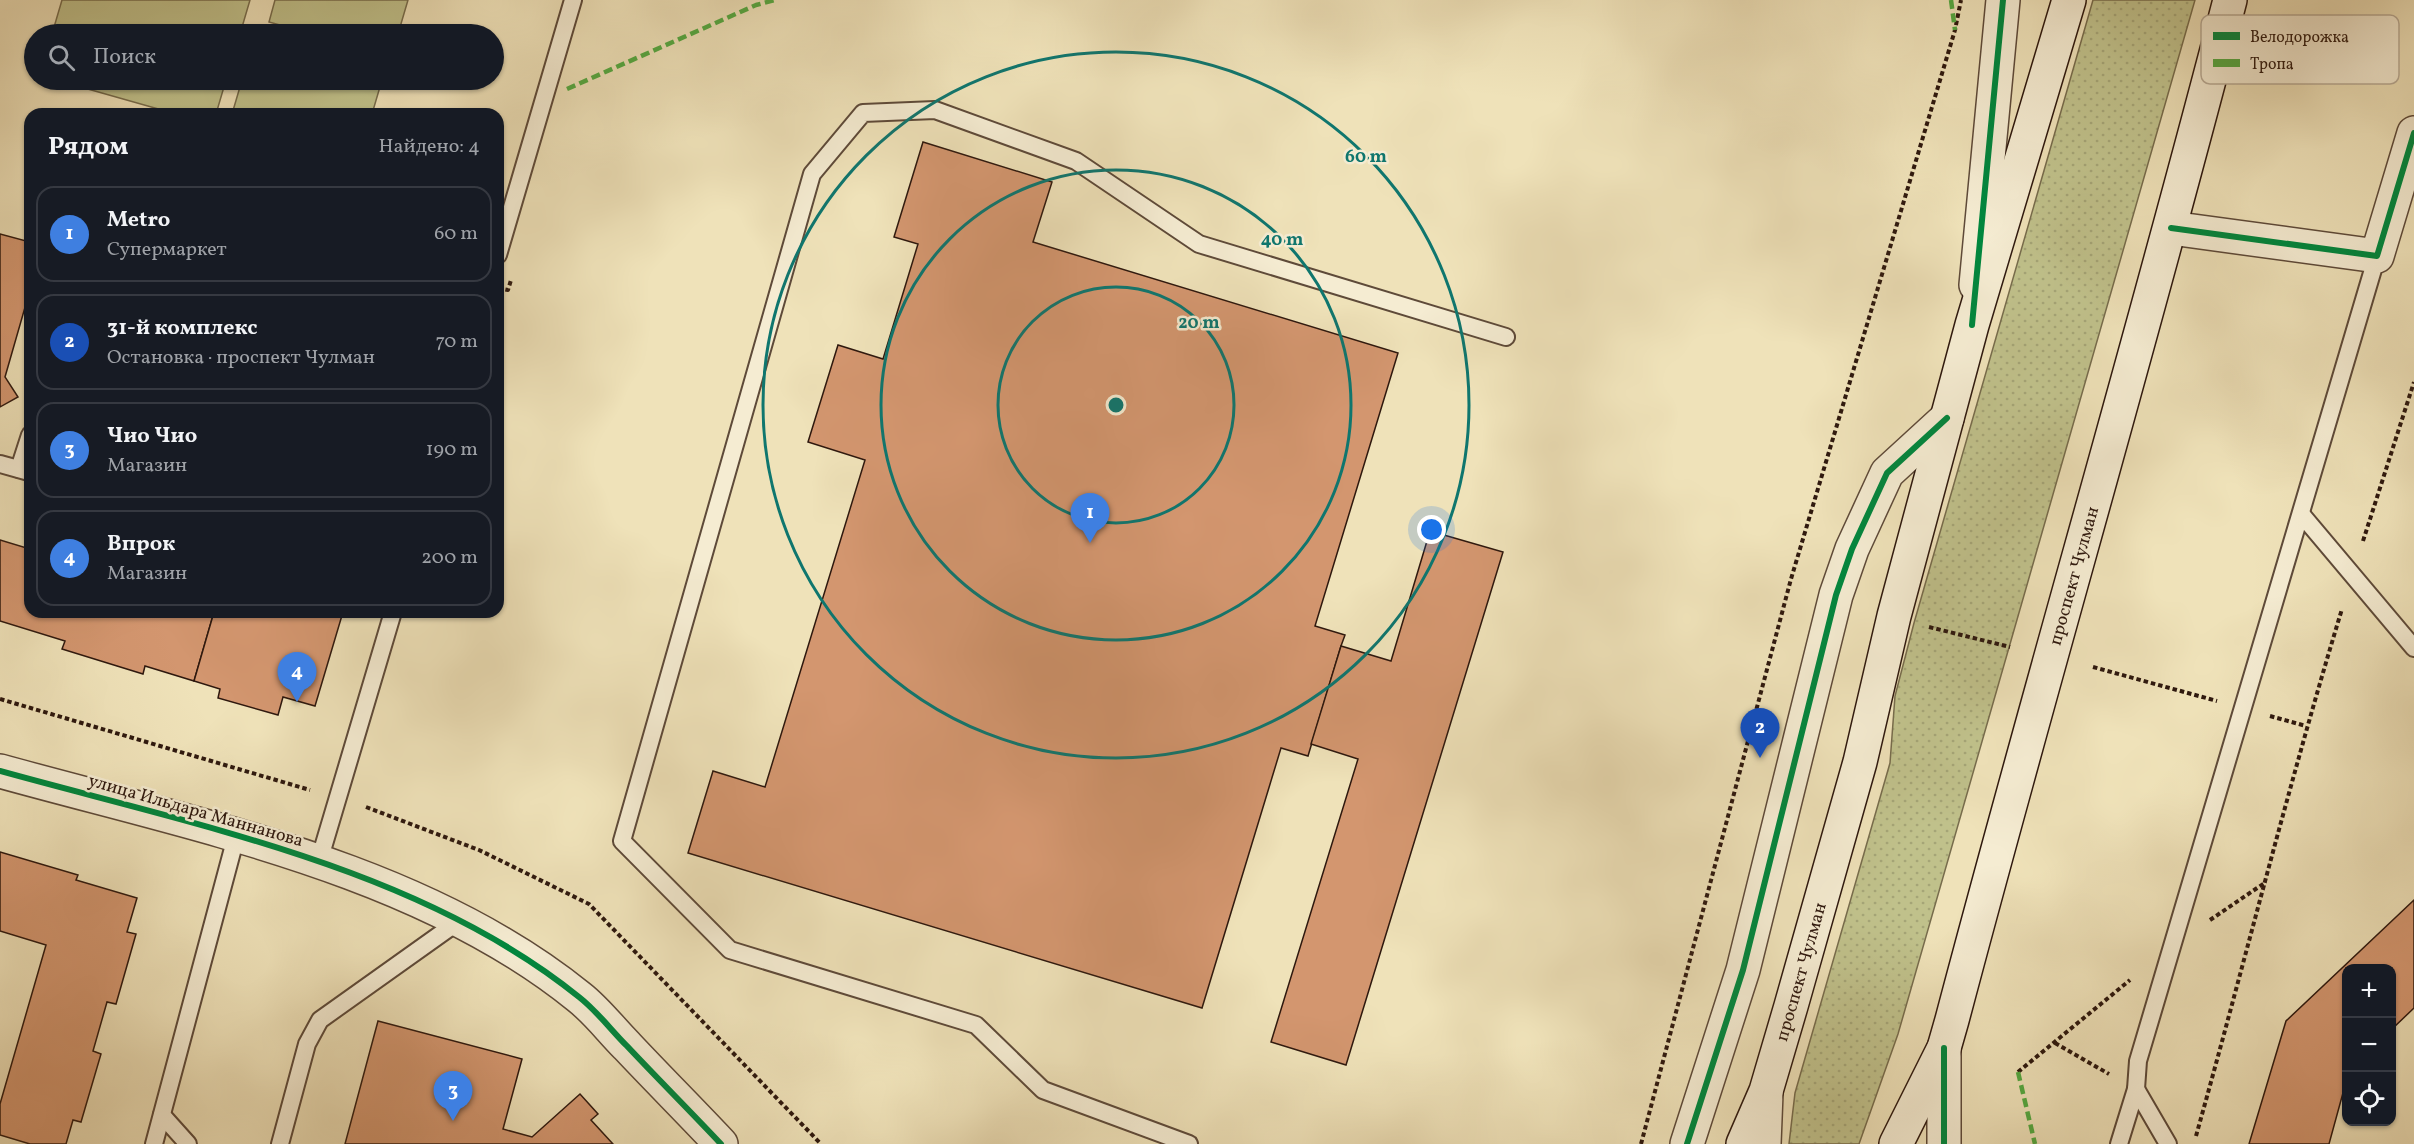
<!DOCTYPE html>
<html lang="ru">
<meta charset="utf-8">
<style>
body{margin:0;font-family:Vollkorn,serif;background:#20242c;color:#f1f3f6}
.controls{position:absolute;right:18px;bottom:18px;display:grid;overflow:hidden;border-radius:12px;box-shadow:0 2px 4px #0004}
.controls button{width:54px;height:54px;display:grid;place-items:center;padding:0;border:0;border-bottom:2px solid #363941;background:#171b24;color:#f1f3f6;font:30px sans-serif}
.you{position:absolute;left:1432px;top:530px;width:21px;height:21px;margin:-15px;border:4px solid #fff;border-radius:50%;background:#1a73e8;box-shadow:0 0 0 9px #1a73e833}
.badge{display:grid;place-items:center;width:39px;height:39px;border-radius:50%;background:#c59692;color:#fff;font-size:20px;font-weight:700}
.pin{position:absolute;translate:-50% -50px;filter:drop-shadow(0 2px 3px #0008)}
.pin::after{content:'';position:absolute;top:32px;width:21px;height:18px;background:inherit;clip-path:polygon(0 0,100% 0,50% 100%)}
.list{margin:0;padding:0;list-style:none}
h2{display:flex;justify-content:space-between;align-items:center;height:78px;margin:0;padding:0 24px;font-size:26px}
h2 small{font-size:20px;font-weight:400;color:#9ea1a6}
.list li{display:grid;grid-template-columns:39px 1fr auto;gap:18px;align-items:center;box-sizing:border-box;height:96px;margin:0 12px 12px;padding:0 12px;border:2px solid #363941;border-radius:18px}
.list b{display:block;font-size:22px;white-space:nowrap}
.list p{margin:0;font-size:20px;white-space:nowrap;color:#9ea1a6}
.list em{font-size:20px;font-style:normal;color:#9ea1a6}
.icon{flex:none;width:33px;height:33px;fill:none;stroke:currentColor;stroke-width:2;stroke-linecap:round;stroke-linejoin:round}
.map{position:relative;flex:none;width:2414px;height:1144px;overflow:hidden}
.search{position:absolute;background:#171b24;box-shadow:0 2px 4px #0004;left:24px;top:24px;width:480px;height:66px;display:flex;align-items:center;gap:15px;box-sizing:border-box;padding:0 21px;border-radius:33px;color:#9ea1a6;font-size:22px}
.panel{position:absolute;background:#171b24;box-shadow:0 2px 4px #0004;left:24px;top:108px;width:480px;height:510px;border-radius:18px}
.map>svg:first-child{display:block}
</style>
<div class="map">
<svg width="2414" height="1144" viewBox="0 0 2414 1144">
<defs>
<pattern id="grass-dots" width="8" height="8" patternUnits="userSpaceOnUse" patternTransform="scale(1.5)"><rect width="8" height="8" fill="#c0c18b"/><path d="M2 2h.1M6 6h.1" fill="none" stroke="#a5a577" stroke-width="1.8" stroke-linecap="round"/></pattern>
</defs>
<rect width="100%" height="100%" fill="#efe2b9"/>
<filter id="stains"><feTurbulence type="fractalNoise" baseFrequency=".00333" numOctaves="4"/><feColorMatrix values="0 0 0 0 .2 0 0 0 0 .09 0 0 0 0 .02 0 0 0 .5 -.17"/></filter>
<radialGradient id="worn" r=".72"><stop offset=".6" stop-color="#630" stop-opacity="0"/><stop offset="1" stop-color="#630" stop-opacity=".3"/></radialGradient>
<path fill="url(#grass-dots)" stroke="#776c4c" stroke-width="1.5" d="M2093 0H2195L1898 1034 1859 1144H1789L1795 1093 1890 763 1895 696 1914 623Z"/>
<g fill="#c0c18b" stroke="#776c4c" stroke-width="1.5">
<path d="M62 0H250L240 34H52Z"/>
<path d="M275 0H408L398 34H312L269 22Z"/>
<path d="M56 80H226L216 114H176Z"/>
<path d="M242 80H382L372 114H232Z"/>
</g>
<g fill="#d3966f" stroke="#2e180e" stroke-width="1.5">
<path d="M923 142 1052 182 1033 242 1398 353 1315 626 1345 635 1341 646 1308 756 1281 748 1202 1008 688 853 713 771 765 787 865 460 808 442 838 345 883 359 918 244 894 237Z"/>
<path d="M0 234 30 242V290L5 377 18 397 0 407Z"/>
<path d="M1430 531 1503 552 1346 1065 1271 1042 1358 759 1311 744 1341 646 1391 661Z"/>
<path d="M0 540 30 549V612H214L194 681 145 666 143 674 62 649 65 641 0 621Z"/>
<path d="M214 612H343L315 706 283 697 278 715 218 698 220 689 194 681Z"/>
<path d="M0 852 78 875 76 880 137 898 127 932 136 934 116 1004 107 1002 93 1051 101 1054 81 1122 73 1120 66 1144H30L0 1135V1104L46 945 0 931Z"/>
<path d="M2414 900V1008L2392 1029V968H2346V1082L2329 1144H2249L2286 1021Z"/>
<path d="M378 1021 522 1059 503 1129 532 1137 580 1094 598 1114 591 1120 613 1144H345Z"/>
</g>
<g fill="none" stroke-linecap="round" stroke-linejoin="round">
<g stroke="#5e4a39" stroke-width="20">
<g id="service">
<path d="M498 255 573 0"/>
<path d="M0 464 29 472"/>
<path d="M19 469 30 435"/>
<path d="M2302 515 2414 648"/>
<path d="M319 861 393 612"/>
<path d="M2136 1089 2168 1144"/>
<path d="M162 1115 188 1144"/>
<path d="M154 1144 236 837"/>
<path d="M280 1144 307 1044 320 1020 459 921"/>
<path d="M1189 1144 1043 1090 976 1025 730 950 622 841 812 174 863 113 935 110 1076 161 1199 244 1506 337"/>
<path d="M2119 1144 2136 1089 2138 1061 2377 256"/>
</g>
</g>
<g stroke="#5e4a39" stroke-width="36">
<g id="minor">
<path d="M2171 228 2377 256 2414 133"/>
<path d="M1976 285 2003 0"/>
<path d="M0 771C194 825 420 868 579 997 597 1011 611 1030 627 1046 658 1079 690 1111 721 1144"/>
<path d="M1687 1144 1743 970 1836 595 1852 549 1887 473 1947 418"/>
</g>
</g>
<g stroke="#5e4a39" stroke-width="36">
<g id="tertiary">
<path d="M1944 1048V1144"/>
<path d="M1764 1144 1766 1093"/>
</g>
</g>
<g stroke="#2e180e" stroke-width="36">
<g id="secondary">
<path id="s1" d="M1743 1144 1766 1091 1791 1006 1860 762 1894 616 1972 325 2069 0"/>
<path id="s2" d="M1896 1144 1944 1048 1952 1020C2042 679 2142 341 2230 0"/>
</g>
</g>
<g stroke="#2e180e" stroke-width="4" stroke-dasharray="4.5 3" stroke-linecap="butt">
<path d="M498 288 508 290 511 280"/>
<path d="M2363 541 2414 382"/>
<path d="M1929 627 2010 647"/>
<path d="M2093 667 2217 701"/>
<path d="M0 699 310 790"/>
<path d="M2270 716 2306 726"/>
<path d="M366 807 479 850 589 904 821 1144"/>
<path d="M2210 920 2266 882"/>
<path d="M2055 1043 2109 1074"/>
<path d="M2018 1072 2130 980"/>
<path d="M2196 1136C2245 961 2289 783 2342 609"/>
<path d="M1641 1144 1791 579 1955 30 1961 0"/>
</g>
<use href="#service" stroke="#f5ecd2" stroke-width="16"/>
<use href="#minor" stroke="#f5ecd2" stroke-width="33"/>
<use href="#tertiary" stroke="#f5ecd2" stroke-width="33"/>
<use href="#secondary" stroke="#f5ecd2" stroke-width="33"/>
<g stroke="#54a941" stroke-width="4.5" stroke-dasharray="9 4.5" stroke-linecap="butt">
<path d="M1951 0 1955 30"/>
<path d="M567 89 756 5 775 0"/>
<path d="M2018 1072 2035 1144"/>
</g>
<g stroke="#f5ecd2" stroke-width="10">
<g id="cycleway">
<path d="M2171 228 2377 256 2414 133"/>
<path d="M1972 325 2003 0"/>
<path d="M0 771C194 825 420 868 579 997 597 1011 611 1030 627 1046 658 1079 690 1111 721 1144"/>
<path d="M1944 1048V1144"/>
<path d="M1687 1144 1743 970 1836 595 1852 549 1887 473 1947 418"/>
</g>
</g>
<use href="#cycleway" stroke="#00873e" stroke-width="6"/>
</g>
<g fill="none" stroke="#0f766e" stroke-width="3">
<circle cx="1116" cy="405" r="118"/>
<circle cx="1116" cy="405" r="235"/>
<circle cx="1116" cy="405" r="353"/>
</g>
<g text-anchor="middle" stroke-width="5" stroke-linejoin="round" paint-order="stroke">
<g font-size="18" fill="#2e180e" stroke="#f5ecd2">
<text dy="6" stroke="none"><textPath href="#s2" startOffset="597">проспект Чулман</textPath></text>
<text transform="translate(196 810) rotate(16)" y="6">улица Ильдара Маннанова</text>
<text dy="6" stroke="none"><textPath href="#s1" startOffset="182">проспект Чулман</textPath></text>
</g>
</g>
<rect x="2201" y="15" width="198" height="69" rx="9" fill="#f5ecd2" stroke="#b9ac97" stroke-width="1.5"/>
<rect x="2213" y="32" width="27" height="8" fill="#00873e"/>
<rect x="2213" y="59" width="27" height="8" fill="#54a941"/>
<g font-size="16" fill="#2e180e">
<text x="2250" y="42">Велодорожка</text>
<text x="2250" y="69">Тропа</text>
</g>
<circle cx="1116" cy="405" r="9" fill="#0f766e" stroke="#f5ecd2" stroke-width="3"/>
<g font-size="18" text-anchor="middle" font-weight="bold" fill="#0f766e" stroke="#f5ecd2" stroke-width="5" stroke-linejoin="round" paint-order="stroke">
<text x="1366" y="162">60 m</text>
<text x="1282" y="245">40 m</text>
<text x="1199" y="328">20 m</text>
</g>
<rect width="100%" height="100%" filter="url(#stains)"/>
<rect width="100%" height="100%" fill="url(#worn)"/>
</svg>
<div class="controls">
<button>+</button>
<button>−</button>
<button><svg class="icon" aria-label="locate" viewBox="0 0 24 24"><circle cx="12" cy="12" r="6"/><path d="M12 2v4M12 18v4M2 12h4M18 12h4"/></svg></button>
</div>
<div class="you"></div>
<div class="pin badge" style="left:1090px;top:543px;background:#3f7fe0">1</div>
<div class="pin badge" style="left:1760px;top:758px;background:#1a4fb4">2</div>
<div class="pin badge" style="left:453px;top:1121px;background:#3f7fe0">3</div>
<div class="pin badge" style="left:297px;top:702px;background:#3f7fe0">4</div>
<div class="search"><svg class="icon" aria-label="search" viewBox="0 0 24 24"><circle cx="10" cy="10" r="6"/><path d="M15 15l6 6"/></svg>Поиск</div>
<section class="panel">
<h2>Рядом<small>Найдено: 4</small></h2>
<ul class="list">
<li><span class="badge" style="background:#3f7fe0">1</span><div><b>Metro</b><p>Супермаркет</p></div><em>60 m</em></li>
<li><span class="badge" style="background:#1a4fb4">2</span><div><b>31-й комплекс</b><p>Остановка · проспект Чулман</p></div><em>70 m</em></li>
<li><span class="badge" style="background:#3f7fe0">3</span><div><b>Чио Чио</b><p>Магазин</p></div><em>190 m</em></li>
<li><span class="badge" style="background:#3f7fe0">4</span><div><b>Впрок</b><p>Магазин</p></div><em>200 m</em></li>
</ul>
</section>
</div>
